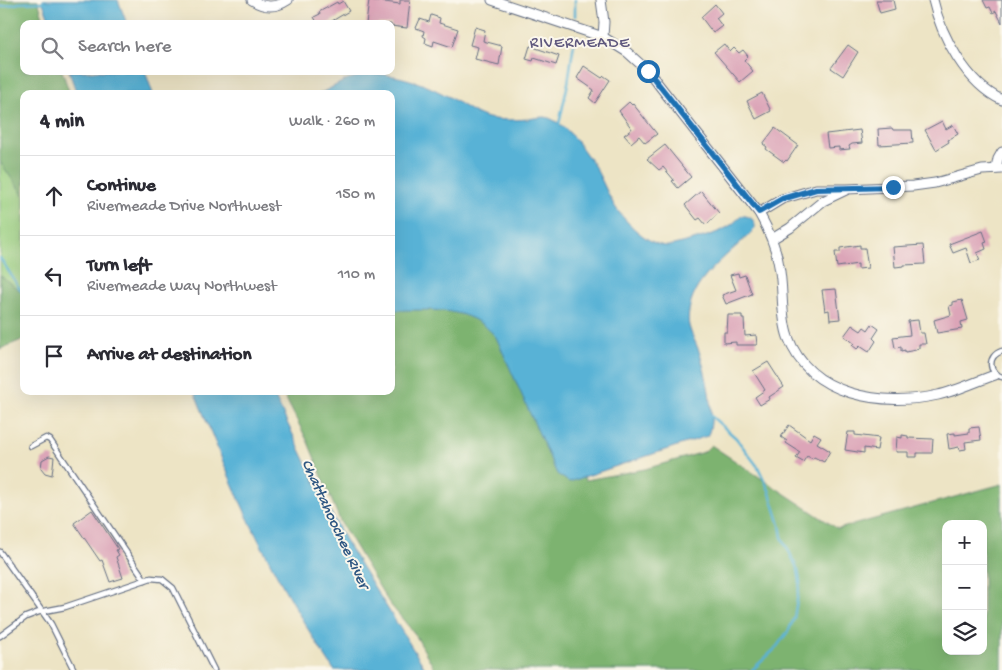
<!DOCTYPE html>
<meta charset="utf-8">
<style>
body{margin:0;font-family:"Gochi Hand",sans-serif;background:#f7f7f7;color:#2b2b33}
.controls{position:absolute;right:15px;bottom:15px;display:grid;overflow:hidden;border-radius:10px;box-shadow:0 5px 20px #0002}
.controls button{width:45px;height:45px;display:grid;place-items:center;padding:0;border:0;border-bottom:1px solid #e1e1e2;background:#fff;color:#2b2b33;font:25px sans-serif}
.stop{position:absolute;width:15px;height:15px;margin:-11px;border:4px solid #1f6fb2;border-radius:50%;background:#fff}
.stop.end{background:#1f6fb2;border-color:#fff;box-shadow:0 1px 5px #0008}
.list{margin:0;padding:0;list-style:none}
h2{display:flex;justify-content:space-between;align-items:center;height:65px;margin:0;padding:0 20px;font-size:21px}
h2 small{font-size:16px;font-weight:400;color:#7c7c81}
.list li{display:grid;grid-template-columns:32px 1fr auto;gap:15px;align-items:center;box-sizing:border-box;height:80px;padding:0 20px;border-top:1px solid #e1e1e2}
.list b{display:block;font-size:19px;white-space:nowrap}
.list p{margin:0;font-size:16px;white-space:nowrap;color:#7c7c81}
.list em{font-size:16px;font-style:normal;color:#7c7c81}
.icon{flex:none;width:28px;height:28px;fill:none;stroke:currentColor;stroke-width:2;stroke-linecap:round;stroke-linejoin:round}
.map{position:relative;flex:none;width:1002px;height:670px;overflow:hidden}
.search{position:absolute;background:#fff;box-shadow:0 5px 20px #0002;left:20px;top:20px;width:375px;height:55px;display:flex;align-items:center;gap:12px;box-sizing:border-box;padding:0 18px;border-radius:10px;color:#7c7c81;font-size:19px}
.panel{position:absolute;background:#fff;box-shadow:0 5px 20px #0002;left:20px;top:90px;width:375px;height:305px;border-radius:10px}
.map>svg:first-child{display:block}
</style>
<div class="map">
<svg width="1002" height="670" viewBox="0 0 1002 670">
<rect width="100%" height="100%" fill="#fbf7ec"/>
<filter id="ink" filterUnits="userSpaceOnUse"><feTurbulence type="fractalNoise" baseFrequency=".02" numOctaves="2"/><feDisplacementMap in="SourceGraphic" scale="10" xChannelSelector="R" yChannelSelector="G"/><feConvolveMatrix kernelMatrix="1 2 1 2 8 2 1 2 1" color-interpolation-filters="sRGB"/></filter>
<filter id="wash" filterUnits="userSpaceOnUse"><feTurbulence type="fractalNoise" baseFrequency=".0096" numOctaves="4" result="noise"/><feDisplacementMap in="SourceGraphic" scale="20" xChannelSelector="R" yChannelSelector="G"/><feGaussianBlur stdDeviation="1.12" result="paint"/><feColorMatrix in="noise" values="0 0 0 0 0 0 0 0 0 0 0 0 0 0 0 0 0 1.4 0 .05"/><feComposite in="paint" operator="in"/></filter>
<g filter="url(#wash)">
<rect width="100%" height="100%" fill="#ede4c5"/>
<path fill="#9cd182" stroke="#5c8070" d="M0 98 24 154V329L0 304V164L3 156Z"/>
<g fill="#7db370" stroke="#4c7167" fill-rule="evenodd">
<path d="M0 0H38L45 24H24V71H62L70 94H24V196L0 162Z"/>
<path d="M0 275 24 294V339L0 349Z"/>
<path d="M391 297 450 308 494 324 526 399 586 480 645 469 704 452 711 445 838 529 1002 484V670H435L415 634 389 603 341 523 308 442 282 391H391ZM946 524H983V651H946Z"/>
</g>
<g fill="#58b2d6" stroke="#3a709a">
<path d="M42 0H118L127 24H51Z"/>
<path d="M69 71H145L153 94H77Z"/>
<path d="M371 74C401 74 429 85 454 100 464 106 473 113 484 117 499 121 514 120 529 119 534 118 540 117 545 117 552 118 562 125 567 130 578 142 587 155 595 167 602 179 607 193 614 205 624 221 650 248 670 246 691 240 728 234 740 216 749 215 756 219 755 229 736 248 703 272 693 296 690 304 687 317 689 326 691 334 696 343 699 351 705 369 718 421 707 436L569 482 557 474 496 337C468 304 431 311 391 310V94H319L348 79Z"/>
<path d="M194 391H272L317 485 345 540 426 670H334C311 635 289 599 270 562 240 507 218 449 194 391Z"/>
</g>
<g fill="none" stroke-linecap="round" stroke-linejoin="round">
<g stroke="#58b2d6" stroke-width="2.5">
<path d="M575 0V16"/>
<path d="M0 7 19 3 46 2"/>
<path d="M559 124 568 83 575 36"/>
<path d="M0 258 24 295"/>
<path d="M711 416 736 438 758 467 769 490 780 525 782 537 798 570 800 582 794 618 789 630 775 649 752 670"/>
</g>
</g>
<g id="blocks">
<g fill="#dca5b8">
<path d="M369 0 400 4V0H410L407 28 391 26V24H366Z"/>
<path d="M876 0H893L895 9 880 13Z"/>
<path d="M983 0H1002V23L996 11 993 13 990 7 987 8Z"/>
<path d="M343 1 349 11 327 24H318L314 17 320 14 319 12 337 2 338 4Z"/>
<path d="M715 4 722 13 716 18 722 26 713 33 701 17Z"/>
<path d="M431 15 440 18 439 23 458 29 452 47 434 41 433 46 425 43 426 38 423 36 424 31 416 28 420 19 429 22Z"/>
<path d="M475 27 485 30 483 41 502 46 499 65 475 59 478 47 470 45Z"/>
<path d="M724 44 730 52 734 48 739 53 743 50 748 56 744 60 753 71 740 82 714 52Z"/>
<path d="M848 45 858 52 843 76 831 68Z"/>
<path d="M530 46 559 56 556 65 534 58 533 61 526 59Z"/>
<path d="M584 66 602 78 604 76 610 80 595 103 589 98 594 90 577 78Z"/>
<path d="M762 93 771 111 756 119 747 101Z"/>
<path d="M629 102 632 105 633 104 657 134 645 143 639 136 631 143 624 135 632 129 619 111Z"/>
<path d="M942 121 946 129 953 125 958 134 948 140 949 142 936 150 925 130Z"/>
<path d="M775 128 798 145 787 161 786 160 784 162 766 149 767 147 763 144Z"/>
<path d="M892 128 893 130H912L913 143 879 145 878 129Z"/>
<path d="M860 130 862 143 852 144 849 146 850 149 839 150V147L828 148 826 134Z"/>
<path d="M665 145 691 177 678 188 672 181 674 180 663 167 659 170 647 159Z"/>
<path d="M701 191 719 213 706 225 700 218 697 220 685 205Z"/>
<path d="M983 231 987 242 984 243 986 249 977 253 980 260 971 263 966 248 953 253 949 244Z"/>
<path d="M860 245V248H865L868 268 858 269V264L837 267 835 252H840V248Z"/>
<path d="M923 245 925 264 904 265V266L895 267 893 247Z"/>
<path d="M738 273 739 277 745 275 752 294 726 304 722 295 736 290 730 275Z"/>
<path d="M836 289 840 319 830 320 829 310 825 311 822 290Z"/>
<path d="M962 300 968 320 961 322 962 329 937 333 934 320 951 315 949 306 953 305V302Z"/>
<path d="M728 315H742V319H744L745 336 756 335 757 345H736V342L724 343V332H727Z"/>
<path d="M918 320 920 333H924L926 344H919V348L916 349V350L905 352V350L901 351V347L895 348 893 337 910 335 908 321Z"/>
<path d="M872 324 879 329 873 338 876 341 869 352 860 346 857 349 852 345 854 343 844 336 852 325 861 331 864 327 868 330Z"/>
<path d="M768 362 784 387 769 397 770 399 760 405 755 397 765 390 753 371Z"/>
<path d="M789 425 810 440 814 433 821 437 817 443 830 451 824 462 814 457 813 459 807 456 803 462 796 458 800 452 786 443 787 441 781 437Z"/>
<path d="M979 427 981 440 965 442 966 449 960 450 959 447 949 449 947 434 955 433V435L969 433V428Z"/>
<path d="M848 432H855V435L879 438 877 450 864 448V453L845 450Z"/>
<path d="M902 435 908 436V438L933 439 932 453H917V457H908V452H896L897 437 902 438Z"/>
<path d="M49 456 54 457 52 475 45 473 41 468 42 460Z"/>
<path d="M92 510 118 549 116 550 119 555 116 557 123 578 110 582 102 560 100 561 74 523Z"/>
</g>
</g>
</g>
<g filter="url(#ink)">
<use href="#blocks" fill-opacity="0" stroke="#646e82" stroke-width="1"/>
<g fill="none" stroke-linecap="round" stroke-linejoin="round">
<g stroke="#646e82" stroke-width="7">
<g id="lane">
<path d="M1002 351C987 356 988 373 1002 377"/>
<path d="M31 446 46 438 50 440 145 580"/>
<path d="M0 552 51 624 74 670"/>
<path d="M0 636 26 617 39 612 65 607 151 578 162 579 173 588 214 670"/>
</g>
</g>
<g stroke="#646e82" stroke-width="11">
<g id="street">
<path d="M252 0C264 8 276 8 288 0"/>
<path d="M492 0 603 37 627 52 648 71 759 213C768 229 776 246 779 266 784 289 780 314 788 337 810 397 884 407 938 395 957 391 977 381 995 375"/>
<path d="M601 0 604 22 603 37"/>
<path d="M933 0C941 36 967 84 1002 100"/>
<path d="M996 169 998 159 1002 152"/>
<path d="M759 213 782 199 816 189H847L913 186 935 183 982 170 1002 169"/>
<path d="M772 239 790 228 823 201 846 190"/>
</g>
</g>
<use href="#lane" stroke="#fff" stroke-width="4.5"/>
<use href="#street" stroke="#fff" stroke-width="9"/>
</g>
</g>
<g fill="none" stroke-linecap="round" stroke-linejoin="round" filter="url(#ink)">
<path stroke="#1f6fb2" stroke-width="6" d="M648 71 759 212 782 199 816 189 893 187"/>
</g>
<g text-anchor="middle" stroke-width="4" stroke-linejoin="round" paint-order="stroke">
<g font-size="16" letter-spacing="1" fill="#5f587e" stroke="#fbf7ec">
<text x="580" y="47">RIVERMEADE</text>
</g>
<g font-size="16" font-style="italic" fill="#2d5682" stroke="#fbf7ec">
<text transform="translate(337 523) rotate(65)" y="6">Chattahoochee River</text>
</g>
</g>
</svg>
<div class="controls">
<button>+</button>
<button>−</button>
<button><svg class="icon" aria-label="layers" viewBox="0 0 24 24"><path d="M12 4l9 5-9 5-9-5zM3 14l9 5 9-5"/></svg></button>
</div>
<div class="stop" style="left:648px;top:71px"></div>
<div class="stop end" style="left:893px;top:187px"></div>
<div class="search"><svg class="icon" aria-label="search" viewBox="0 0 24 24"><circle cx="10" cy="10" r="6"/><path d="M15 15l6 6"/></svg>Search here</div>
<section class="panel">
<h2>4 min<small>Walk · 260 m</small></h2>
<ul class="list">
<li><svg class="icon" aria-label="ahead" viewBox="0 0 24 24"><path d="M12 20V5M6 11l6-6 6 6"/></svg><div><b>Continue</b><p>Rivermeade Drive Northwest</p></div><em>150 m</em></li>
<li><svg class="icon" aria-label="left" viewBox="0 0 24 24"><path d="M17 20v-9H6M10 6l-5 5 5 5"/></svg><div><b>Turn left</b><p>Rivermeade Way Northwest</p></div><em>110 m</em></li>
<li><svg class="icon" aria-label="arrive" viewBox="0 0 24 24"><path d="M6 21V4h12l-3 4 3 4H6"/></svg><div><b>Arrive at destination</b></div></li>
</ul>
</section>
</div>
